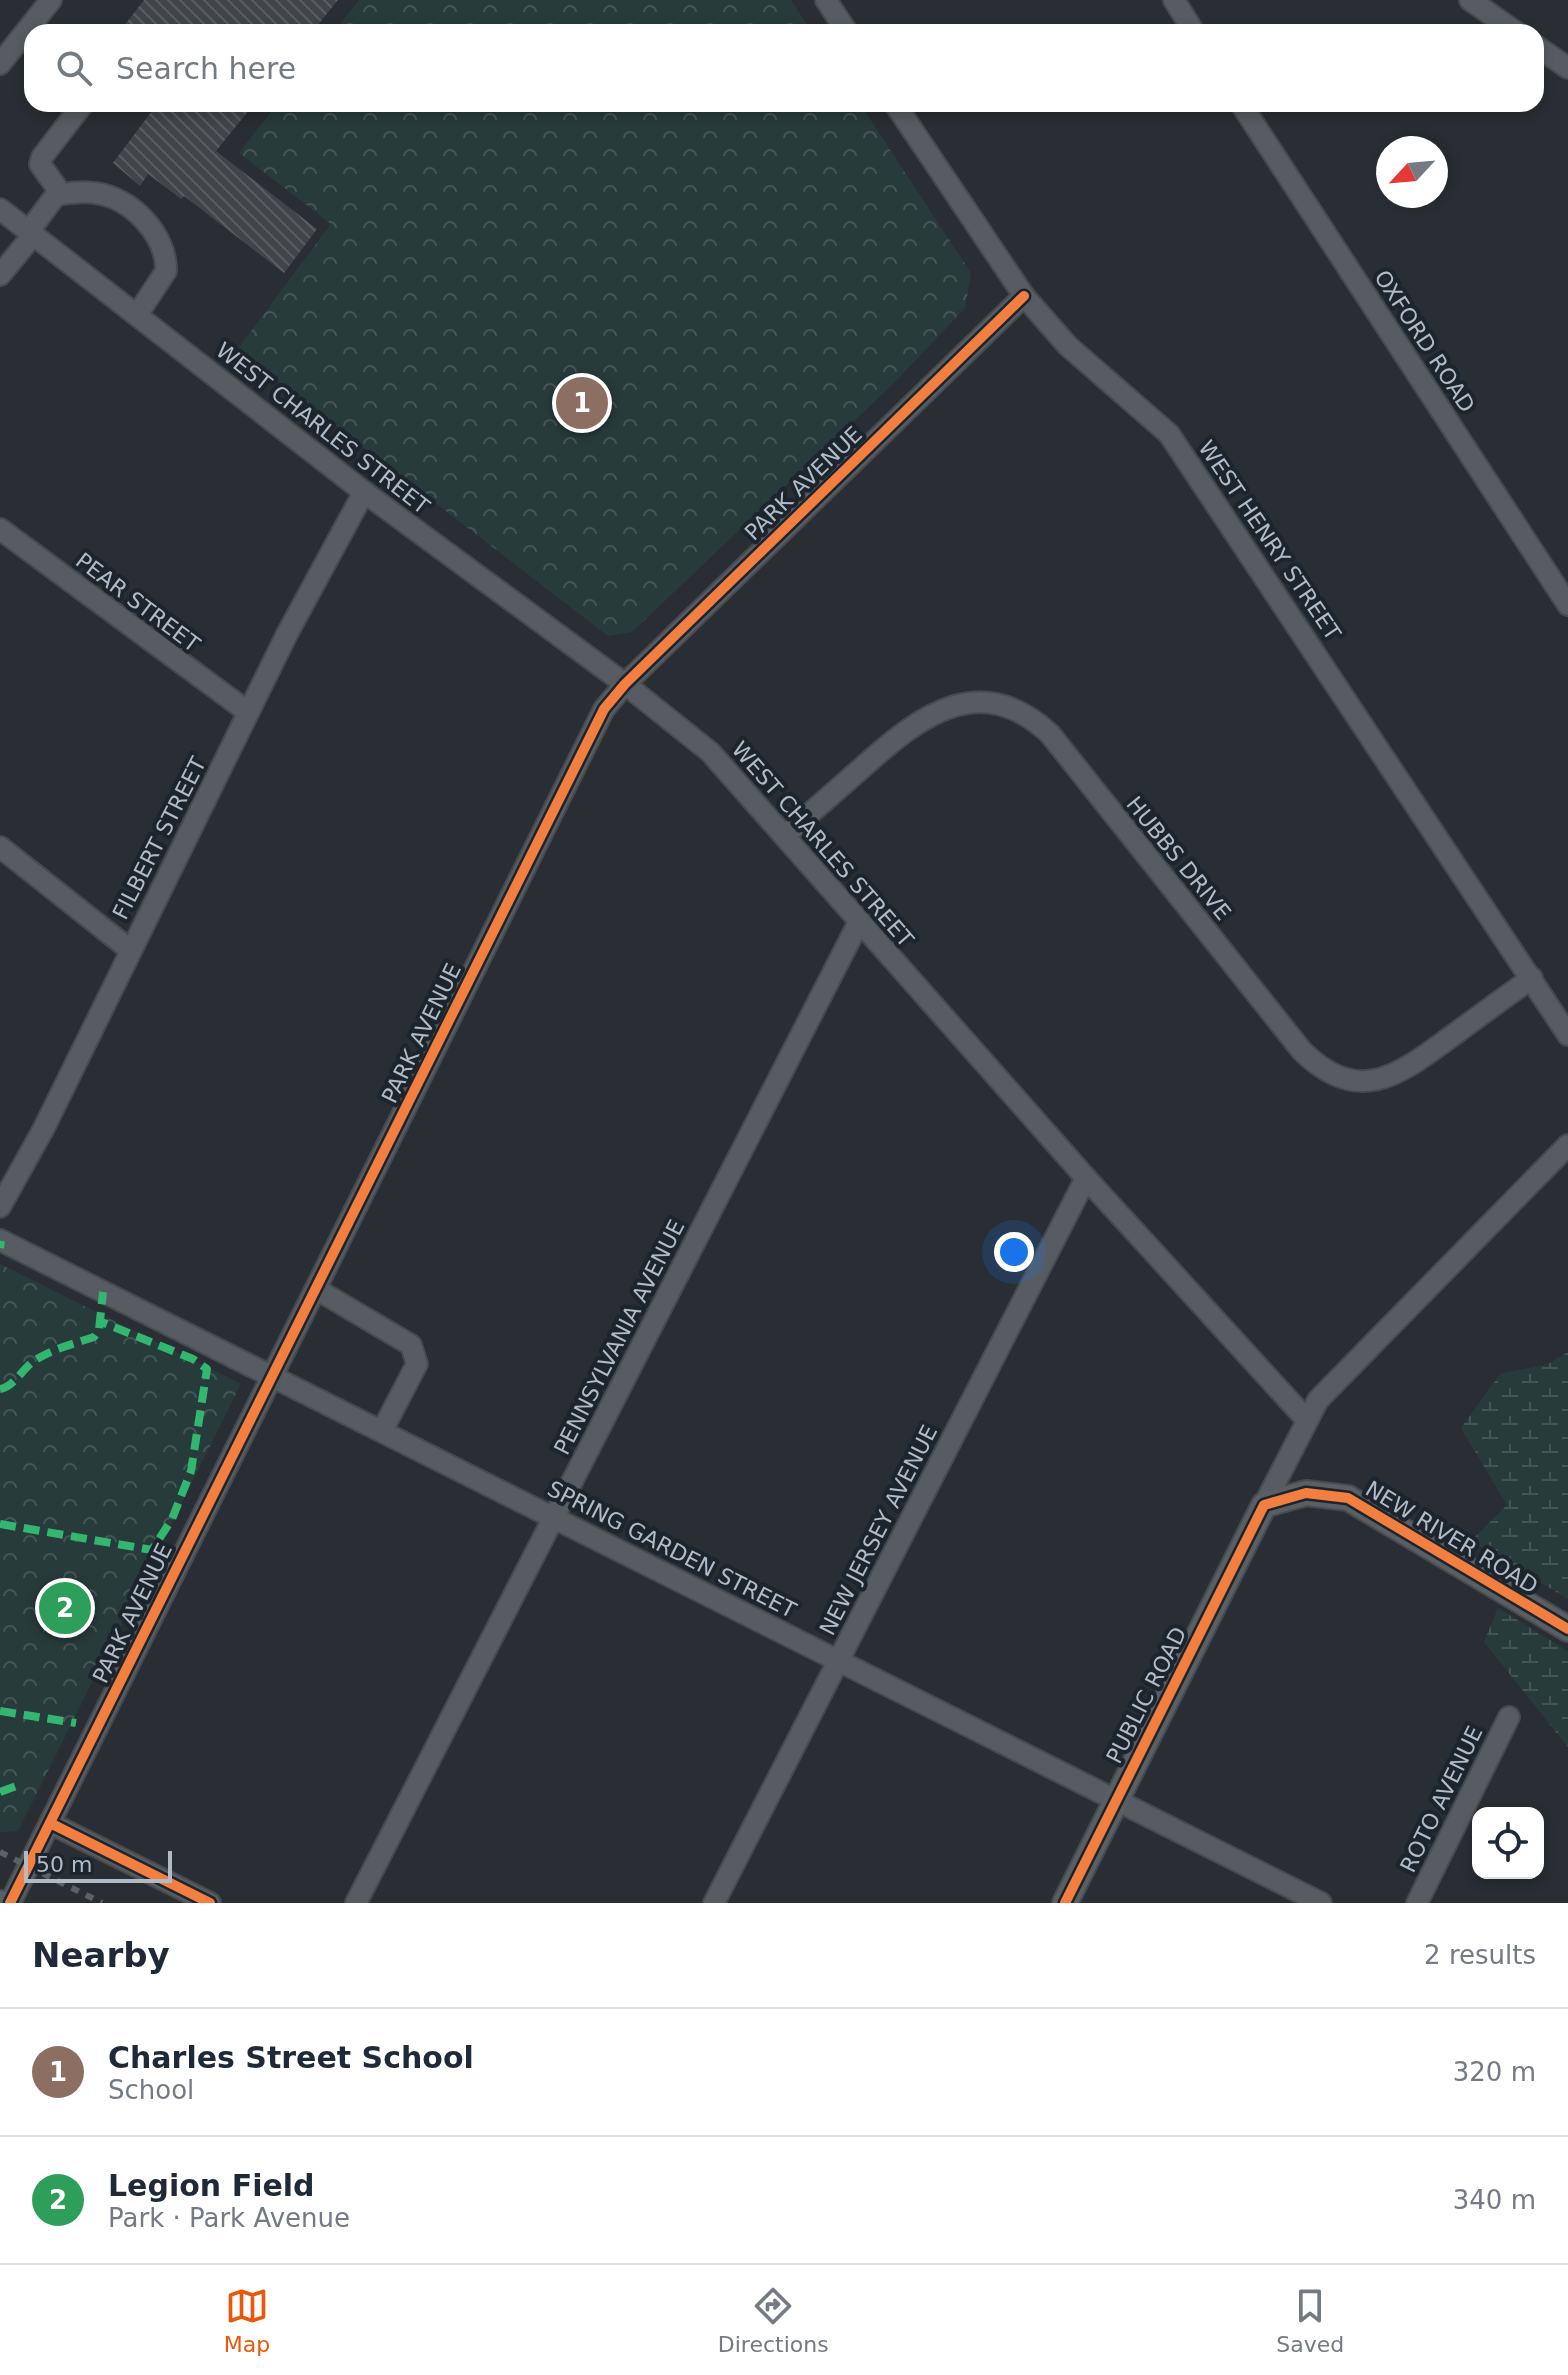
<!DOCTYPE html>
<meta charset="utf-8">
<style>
body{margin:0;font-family:"DejaVu Sans",sans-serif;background:#f2f2f3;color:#1f2937}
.controls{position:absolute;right:24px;bottom:24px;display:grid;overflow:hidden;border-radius:16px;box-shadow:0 4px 12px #0003}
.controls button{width:72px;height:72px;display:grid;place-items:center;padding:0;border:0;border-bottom:2px solid #e0e1e3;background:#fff;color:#1f2937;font:40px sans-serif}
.compass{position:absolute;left:1376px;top:136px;width:72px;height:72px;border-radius:50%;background:#fff;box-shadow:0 4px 12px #0003;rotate:244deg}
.scale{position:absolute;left:24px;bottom:20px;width:148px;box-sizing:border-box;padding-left:8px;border:4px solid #b1bbc5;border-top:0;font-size:22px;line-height:28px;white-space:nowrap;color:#b1bbc5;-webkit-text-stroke:6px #1c252e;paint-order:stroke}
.you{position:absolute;left:1014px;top:1252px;width:28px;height:28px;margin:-20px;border:6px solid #fff;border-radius:50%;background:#1a73e8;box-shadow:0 0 0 12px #1a73e833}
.badge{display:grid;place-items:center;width:52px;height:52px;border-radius:50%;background:#ea580c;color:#fff;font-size:26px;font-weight:700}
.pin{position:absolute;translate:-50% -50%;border:4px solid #fff;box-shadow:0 2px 8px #0006}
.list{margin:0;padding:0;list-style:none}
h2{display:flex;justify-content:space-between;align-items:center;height:104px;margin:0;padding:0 32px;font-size:34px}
h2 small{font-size:26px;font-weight:400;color:#747a83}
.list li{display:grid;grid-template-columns:52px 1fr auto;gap:24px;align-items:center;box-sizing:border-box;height:128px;padding:0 32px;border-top:2px solid #e0e1e3}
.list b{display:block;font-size:30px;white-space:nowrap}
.list p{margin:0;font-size:26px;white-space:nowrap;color:#747a83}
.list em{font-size:26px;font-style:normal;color:#747a83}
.icon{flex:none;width:44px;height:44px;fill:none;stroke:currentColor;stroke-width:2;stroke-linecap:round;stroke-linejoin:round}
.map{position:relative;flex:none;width:1568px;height:1903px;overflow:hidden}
.search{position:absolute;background:#fff;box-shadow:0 4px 12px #0003;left:24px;right:24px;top:24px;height:88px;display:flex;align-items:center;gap:20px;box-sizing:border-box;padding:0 28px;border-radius:24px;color:#747a83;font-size:30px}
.sheet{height:360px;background:#fff}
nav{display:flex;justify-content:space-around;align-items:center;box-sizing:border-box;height:112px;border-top:2px solid #e0e1e3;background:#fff;font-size:22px;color:#747a83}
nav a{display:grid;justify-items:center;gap:4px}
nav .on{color:#ea580c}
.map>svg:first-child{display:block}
</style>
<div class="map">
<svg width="1568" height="1903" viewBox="0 0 1568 1903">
<defs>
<pattern id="wetland-marsh" width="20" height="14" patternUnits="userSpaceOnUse" patternTransform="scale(2)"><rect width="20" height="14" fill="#283b3b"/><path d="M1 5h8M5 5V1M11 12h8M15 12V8" fill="none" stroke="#455556"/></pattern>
<pattern id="park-crowns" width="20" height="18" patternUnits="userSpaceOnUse" patternTransform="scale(2)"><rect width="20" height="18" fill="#283b3b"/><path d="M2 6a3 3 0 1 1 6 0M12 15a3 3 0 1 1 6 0" fill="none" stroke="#455556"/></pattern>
<pattern id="building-back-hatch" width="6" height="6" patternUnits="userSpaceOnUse" patternTransform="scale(2)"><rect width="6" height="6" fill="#40454a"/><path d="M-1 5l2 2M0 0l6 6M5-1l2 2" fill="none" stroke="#595e63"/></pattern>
</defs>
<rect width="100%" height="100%" fill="#282e33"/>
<g fill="url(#wetland-marsh)">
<path d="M1568 1352V1599L1471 1541 1507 1505 1461 1428 1500 1374 1548 1364Z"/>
<path d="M1498 1608 1568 1651V1747L1484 1642Z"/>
</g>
<g fill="url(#park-crowns)">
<path d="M359 0H791L812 32H334Z"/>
<path d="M277 104H860L971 273 965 308 893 384 632 632 608 636 237 350 331 224 239 153Z"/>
<path d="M0 1264 241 1384 18 1831 0 1832Z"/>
</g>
<g fill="url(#building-back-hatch)">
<path d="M144 0H338L312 32H119Z"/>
<path d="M157 104H254L216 151 317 229 284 273 184 196 181 199 148 174 140 186 113 163Z"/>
</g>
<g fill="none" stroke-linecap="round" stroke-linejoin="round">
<g stroke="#464a4e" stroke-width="24">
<g id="minor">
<path d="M826 0 847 32"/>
<path d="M1174 0 1194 32"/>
<path d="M1470 0 1516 32"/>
<path d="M1536 46 1568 68"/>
<path d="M0 64 51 0"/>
<path d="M895 104 1024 296 1068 346 1169 434 1568 1035"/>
<path d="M1241 104 1568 605"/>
<path d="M56 195C69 193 82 191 95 193 131 197 167 235 166 271L137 315"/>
<path d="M0 209 364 492 625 684 710 752 1086 1178 1305 1418"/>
<path d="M29 231 56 195 57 188 40 164 42 157 83 104"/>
<path d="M0 275 34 234"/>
<path d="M0 529 248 712"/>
<path d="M785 835C812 812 838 789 864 766 922 714 981 670 1050 734L1302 1051C1359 1107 1399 1075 1452 1036 1479 1016 1505 997 1532 978"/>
<path d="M0 847 129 949"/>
<path d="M0 1207 44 1128 287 634 364 492"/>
<path d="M0 1240 1321 1903"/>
<path d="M316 1289 411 1345 417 1364 382 1431"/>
<path d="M1264 1505 1318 1400 1568 1145"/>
<path d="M50 1823 210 1903"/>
<path d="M10 1903 604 709 625 684 1024 296"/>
<path d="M356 1903 859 922"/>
<path d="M714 1903 1086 1178"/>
<path d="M1417 1903 1509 1717"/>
</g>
</g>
<g stroke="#454b50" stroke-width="28">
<g id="major">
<path d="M0 1903H1"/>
<path d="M1065 1903 1264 1505 1306 1493 1348 1498 1568 1629"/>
</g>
</g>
<use href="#minor" stroke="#575c62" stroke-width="20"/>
<use href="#major" stroke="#5a5f64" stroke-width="24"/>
<path stroke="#5b6165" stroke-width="6" stroke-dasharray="8 8" stroke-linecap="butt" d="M0 1852 102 1903"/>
<g stroke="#33b770" stroke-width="8" stroke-dasharray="16 8" stroke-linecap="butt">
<path d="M0 1248 1 1241"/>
<path d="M0 1389C14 1387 22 1369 34 1361 52 1349 73 1344 94 1337L99 1330 103 1292"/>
<path d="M0 1524 152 1550 172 1519 191 1471 207 1369 193 1359 99 1321"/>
<path d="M0 1711 76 1723"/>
<path d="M0 1792 19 1785"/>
</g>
<g stroke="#1c252e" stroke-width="15">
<g id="cycleway">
<path d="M50 1823 210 1903"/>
<path d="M10 1903 604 709 625 684 1024 296"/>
<path d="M1065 1903 1264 1505 1306 1493 1348 1498 1568 1629"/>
</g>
</g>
<use href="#cycleway" stroke="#f27e40" stroke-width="10"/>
</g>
<g text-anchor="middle" stroke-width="8" stroke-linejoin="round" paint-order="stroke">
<g font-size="22" fill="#b1bbc5" stroke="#1c252e">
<text transform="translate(1425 341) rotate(57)" y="8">OXFORD ROAD</text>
<text transform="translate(323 428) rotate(38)" y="8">WEST CHARLES STREET</text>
<text transform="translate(803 483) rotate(-44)" y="8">PARK AVENUE</text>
<text transform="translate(1270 540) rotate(56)" y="8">WEST HENRY STREET</text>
<text transform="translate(138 602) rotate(37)" y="8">PEAR STREET</text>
<text transform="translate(159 838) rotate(-63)" y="8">FILBERT STREET</text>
<text transform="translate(823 844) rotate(49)" y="8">WEST CHARLES STREET</text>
<text transform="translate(1179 858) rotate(51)" y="8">HUBBS DRIVE</text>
<text transform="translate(421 1033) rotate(-64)" y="8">PARK AVENUE</text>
<text transform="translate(619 1337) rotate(-63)" y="8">PENNSYLVANIA AVENUE</text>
<text transform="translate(878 1530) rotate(-63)" y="8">NEW JERSEY AVENUE</text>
<text transform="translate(1452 1537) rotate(31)" y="8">NEW RIVER ROAD</text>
<text transform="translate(672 1549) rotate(27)" y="8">SPRING GARDEN STREET</text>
<text transform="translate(132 1613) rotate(-64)" y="8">PARK AVENUE</text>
<text transform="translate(1146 1695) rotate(-63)" y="8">PUBLIC ROAD</text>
<text transform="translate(1441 1799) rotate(-64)" y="8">ROTO AVENUE</text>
</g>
</g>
</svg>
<div class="controls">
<button><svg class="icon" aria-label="locate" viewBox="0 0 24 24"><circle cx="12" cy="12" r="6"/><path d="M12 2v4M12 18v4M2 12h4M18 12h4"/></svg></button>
</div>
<svg class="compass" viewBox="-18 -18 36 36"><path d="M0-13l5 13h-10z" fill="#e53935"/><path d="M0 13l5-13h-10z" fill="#747a83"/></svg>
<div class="scale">50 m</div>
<div class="you"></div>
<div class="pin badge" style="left:582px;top:403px;background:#8d6e63">1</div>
<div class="pin badge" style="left:65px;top:1608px;background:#2e9e5b">2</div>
<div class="search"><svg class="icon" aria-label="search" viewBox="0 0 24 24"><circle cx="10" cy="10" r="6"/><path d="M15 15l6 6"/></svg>Search here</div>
</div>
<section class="sheet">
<h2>Nearby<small>2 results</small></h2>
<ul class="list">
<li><span class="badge" style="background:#8d6e63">1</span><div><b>Charles Street School</b><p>School</p></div><em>320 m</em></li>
<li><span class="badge" style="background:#2e9e5b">2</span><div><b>Legion Field</b><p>Park · Park Avenue</p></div><em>340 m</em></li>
</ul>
</section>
<nav>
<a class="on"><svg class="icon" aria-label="map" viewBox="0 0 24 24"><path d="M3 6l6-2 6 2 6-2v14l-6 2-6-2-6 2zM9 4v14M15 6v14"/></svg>Map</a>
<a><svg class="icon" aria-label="directions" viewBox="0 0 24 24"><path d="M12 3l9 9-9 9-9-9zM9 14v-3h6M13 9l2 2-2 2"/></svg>Directions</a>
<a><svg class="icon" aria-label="saved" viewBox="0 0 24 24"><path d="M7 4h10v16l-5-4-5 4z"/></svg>Saved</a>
</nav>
